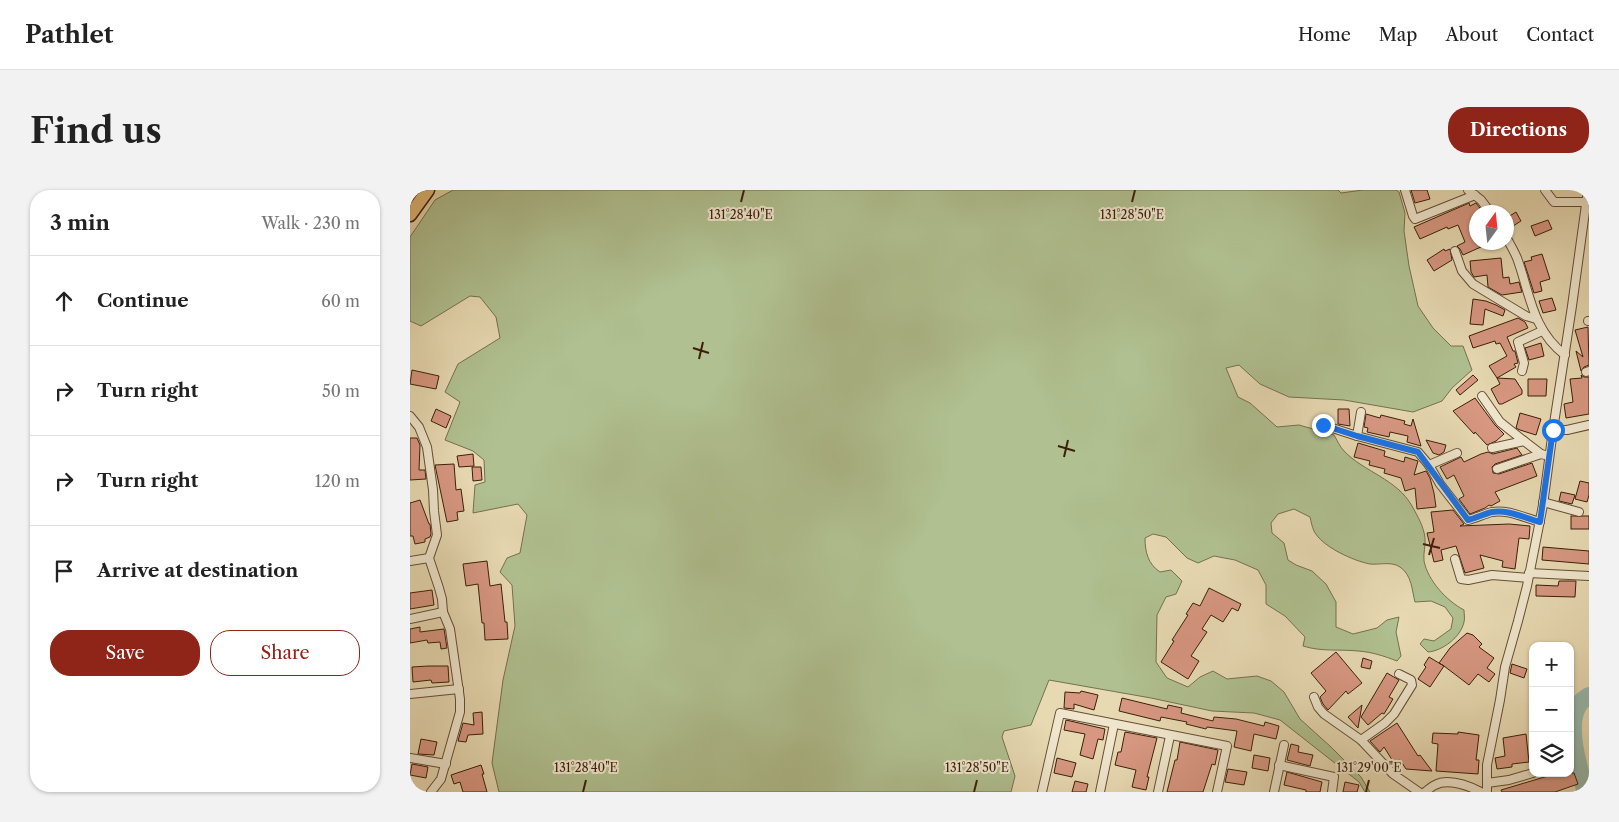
<!DOCTYPE html>
<meta charset="utf-8">
<style>
body{margin:0;font-family:"Libre Caslon Text",serif;background:#f2f2f2;color:#222}
.controls{position:absolute;right:15px;bottom:15px;display:grid;overflow:hidden;border-radius:10px;box-shadow:0 1px 4px #0004}
.controls button{width:45px;height:45px;display:grid;place-items:center;padding:0;border:0;border-bottom:1px solid #e0e0e0;background:#fff;color:#222;font:25px sans-serif}
.compass{position:absolute;left:1059px;top:15px;width:45px;height:45px;border-radius:50%;background:#fff;box-shadow:0 1px 4px #0004;rotate:15deg}
.stop{position:absolute;width:15px;height:15px;margin:-11px;border:4px solid #1a73e8;border-radius:50%;background:#fff}
.stop.end{background:#1a73e8;border-color:#fff;box-shadow:0 1px 5px #0008}
.list{margin:0;padding:0;list-style:none}
h2{display:flex;justify-content:space-between;align-items:center;height:65px;margin:0;padding:0 20px;font-size:21px}
h2 small{font-size:16px;font-weight:400;color:#767676}
.list li{display:grid;grid-template-columns:32px 1fr auto;gap:15px;align-items:center;box-sizing:border-box;height:90px;padding:0 20px;border-top:1px solid #e0e0e0}
.list b{display:block;font-size:19px;white-space:nowrap}
.list em{font-size:16px;font-style:normal;color:#767676}
.actions{display:flex;gap:10px;padding:15px 20px}
.actions a{flex:1;padding:11px 0;border:1px solid #8f2418;border-radius:20px;text-align:center;font-size:18px;color:#8f2418}
.actions .main{background:#8f2418;color:#fff}
.icon{flex:none;width:28px;height:28px;fill:none;stroke:currentColor;stroke-width:2;stroke-linecap:round;stroke-linejoin:round}
.map{position:relative;flex:none;width:1179px;height:602px;overflow:hidden;border-radius:20px}
header{display:flex;align-items:center;gap:30px;box-sizing:border-box;height:70px;padding:0 25px;background:#fff;border-bottom:1px solid #e0e0e0}
header strong{font-size:24px}
nav{display:flex;gap:28px;margin-inline-start:auto;font-size:18px}
.intro{display:flex;align-items:center;justify-content:space-between;box-sizing:border-box;height:120px;padding:0 30px}
h1{margin:0;font-size:35px}
.button{padding:12px 22px;border-radius:20px;background:#8f2418;color:#fff;font-size:18px;font-weight:700}
main{display:flex;gap:30px;padding:0 30px}
aside{flex:1;background:#fff;border-radius:20px;box-shadow:0 1px 4px #0004}
.map>svg:first-child{display:block}
</style>
<header>
<strong>Pathlet</strong>
<nav><a>Home</a><a>Map</a><a>About</a><a>Contact</a></nav>
</header>
<div class="intro"><h1>Find us</h1><a class="button">Directions</a></div>
<main>
<aside>
<h2>3 min<small>Walk · 230 m</small></h2>
<ul class="list">
<li><svg class="icon" aria-label="ahead" viewBox="0 0 24 24"><path d="M12 20V5M6 11l6-6 6 6"/></svg><div><b>Continue</b></div><em>60 m</em></li>
<li><svg class="icon" aria-label="right" viewBox="0 0 24 24"><path d="M7 20v-9h11M14 6l5 5-5 5"/></svg><div><b>Turn right</b></div><em>50 m</em></li>
<li><svg class="icon" aria-label="right" viewBox="0 0 24 24"><path d="M7 20v-9h11M14 6l5 5-5 5"/></svg><div><b>Turn right</b></div><em>120 m</em></li>
<li><svg class="icon" aria-label="arrive" viewBox="0 0 24 24"><path d="M6 21V4h12l-3 4 3 4H6"/></svg><div><b>Arrive at destination</b></div></li>
</ul>
<div class="actions"><a class="main">Save</a><a>Share</a></div>
</aside>
<div class="map">
<svg width="1179" height="602" viewBox="0 0 1179 602">
<rect width="100%" height="100%" fill="#e7d9b2"/>
<filter id="stains"><feTurbulence type="fractalNoise" baseFrequency=".004" numOctaves="4"/><feColorMatrix values="0 0 0 0 .2 0 0 0 0 .09 0 0 0 0 .02 0 0 0 .5 -.17"/></filter>
<radialGradient id="worn" r=".72"><stop offset=".6" stop-color="#630" stop-opacity="0"/><stop offset="1" stop-color="#630" stop-opacity=".3"/></radialGradient>
<path fill="#b0c090" stroke="#76704e" d="M43 0H928L931 3 953 0H986L989 2 995 23 994 41 999 76 1008 116 1023 138 1041 156H1053L1062 180 1042 198 1032 211 1003 222 934 210 879 207 850 194 829 175 816 178 828 207 840 213 867 237 889 235 924 245C927 250 930 257 934 261 954 282 987 289 1002 316 1007 325 1014 337 1015 348 1016 355 1013 363 1014 371 1018 391 1037 411 1054 420 1054 424 1055 428 1054 432 1051 447 1032 461 1018 462L1010 454 1014 449 1024 451 1041 439 1043 428 1035 417 1021 411 1005 412C1002 401 1002 385 990 377 981 371 970 375 960 374 944 371 912 357 904 341 902 337 901 331 900 327L884 319 868 324 861 333 862 343 874 353 878 370 886 375 902 381 916 394 926 412V437L943 444 967 438 977 430 989 427 986 442 991 466 987 471C974 466 962 462 948 461 929 459 912 462 893 456L895 447 875 426 856 414V395L848 380 825 370 804 366 788 373 777 368 756 347 743 344 735 348C735 362 738 374 750 382L761 380 772 391 766 404 756 407 747 425 746 472 757 488 778 497 790 487 803 481 817 489 847 486 861 491 874 502 890 529 921 557 951 587 960 602H955L949 592 870 530 844 523 802 521 741 508 639 490 621 535 594 541 592 547 605 586 601 602H89L82 573 93 490 105 436 102 395 90 382 97 368 110 363 117 325 108 314 63 323 65 295 75 292 74 270 63 261 35 250 50 212 35 202 48 174 90 148 86 127 70 107 60 106 11 136 0 131V47L25 10Z"/>
<g fill="none" stroke-linecap="round" stroke-linejoin="round">
<path stroke="#97baad" stroke-width="18" d="M1176 602C1169 580 1154 533 1170 513 1172 510 1176 508 1179 506"/>
</g>
<g fill="#d79781" stroke="#3c1f0b">
<path d="M1001 0H1017L1020 9 1005 13Z"/>
<path d="M1059 13 1060 16 1066 13 1073 22H1066V52H1082L1053 65 1050 59 1047 56 1055 52 1048 35 1038 39 1037 37 1010 49 1004 37Z"/>
<path d="M1106 22 1111 31 1103 36 1098 27Z"/>
<path d="M1138 30 1142 39 1125 46 1121 36Z"/>
<path d="M1034 59 1035 61 1040 59 1042 70 1024 81 1017 70Z"/>
<path d="M1132 64 1140 89 1130 92 1132 101 1124 103 1114 72 1122 70 1121 67Z"/>
<path d="M1091 68 1093 88 1099 87 1100 94 1109 92 1112 102 1092 105 1078 97 1077 85 1064 87 1061 82 1060 71Z"/>
<path d="M1142 108 1146 120 1133 123 1129 111Z"/>
<path d="M1063 109 1076 111 1086 115 1095 120 1093 126 1075 119 1073 135 1060 134Z"/>
<path d="M1108 128 1115 132 1118 138 1097 147 1103 161H1105L1108 173 1104 174 1106 177 1087 188 1079 176 1097 166 1090 153 1086 154 1085 151 1063 158 1059 146Z"/>
<path d="M1178 137 1179 175 1174 177 1171 181 1166 161 1173 167 1165 140Z"/>
<path d="M1131 153 1134 166 1119 170 1115 158Z"/>
<path d="M2 180 29 186 26 199 0 194Z"/>
<path d="M1063 185 1068 190 1050 205 1046 200Z"/>
<path d="M1171 185 1174 187H1179V224L1156 228 1154 214 1163 212 1160 189 1172 188Z"/>
<path d="M1087 188 1105 189 1112 200V204L1092 214H1089L1081 199 1090 194Z"/>
<path d="M1118 189H1137L1136 206H1118Z"/>
<path d="M1065 208 1085 235 1094 244 1086 251 1077 255 1065 242 1064 244 1043 221Z"/>
<path d="M26 219 41 226 36 238 21 231Z"/>
<path d="M928 219H939L940 236 928 234Z"/>
<path d="M1110 223 1131 229 1126 245 1110 240 1106 238Z"/>
<path d="M956 224 970 228 971 225 995 231 994 234 1001 236 1003 229 1011 256 997 252 998 246 980 242 979 247 957 242 958 238 954 237Z"/>
<path d="M0 248H7L10 255 9 280H15L16 289 0 290Z"/>
<path d="M1016 250 1036 255 1034 262 1029 265 1023 263Z"/>
<path d="M948 253 975 261 974 266 994 272 995 267 1008 271 1004 285 1016 281 1020 288 1024 303 1026 317 1007 319 1005 298 995 301 991 288 974 283 975 279 959 275 960 271 944 267Z"/>
<path d="M1107 258 1112 265 1085 274 1082 277 1083 283 1089 284 1122 273 1127 286 1085 302 1090 311 1081 316 1079 315 1075 318 1060 324 1049 309 1054 306 1044 285 1037 289 1030 277 1051 267 1054 272 1071 264 1078 262 1083 264Z"/>
<path d="M63 264 64 276 49 277 47 266Z"/>
<path d="M44 274 46 300 51 299 54 321 47 322 48 330 37 332 25 275Z"/>
<path d="M62 277H71L72 290 63 291Z"/>
<path d="M1170 291 1179 293V305L1177 312 1165 309Z"/>
<path d="M1151 302 1165 305 1162 314 1149 311Z"/>
<path d="M10 310 19 334H20L21 344 20 347 15 349V352L5 354 3 346H0V313Z"/>
<path d="M1043 320 1054 334 1050 336 1099 334 1120 336 1119 349 1109 348 1105 379 1092 377 1093 371 1070 365 1074 378 1055 383 1046 356 1031 360 1033 370 1024 372 1017 343 1024 342 1021 322Z"/>
<rect x="1161" y="326" width="18" height="13"/>
<path d="M1133 357 1179 361V374L1132 370Z"/>
<path d="M77 371 80 396 91 394 95 432H97L98 449 75 450 74 433H72L68 394 56 396 53 374Z"/>
<path d="M1149 391H1166L1165 407 1126 406V395L1148 396Z"/>
<path d="M799 398 831 414 828 421 822 418 813 432 801 425 792 439 797 442 781 466 789 471 778 489 751 472 764 451 762 450 778 425 776 424 783 413 790 416Z"/>
<path d="M22 400 24 415 0 419V403Z"/>
<path d="M10 437V442L34 439 37 458 31 459 30 452 18 453 17 450 0 453V439Z"/>
<path d="M1057 443 1063 445 1072 454 1069 457 1084 468 1077 478 1085 484 1079 492 1068 484 1059 495 1034 476 1020 497 1008 489 1016 477 1014 475 1019 467 1034 476 1029 473 1040 458Z"/>
<path d="M926 462 952 493 938 504 936 501 918 520 913 514 910 507 916 501 901 483Z"/>
<path d="M953 468 962 471 960 479 951 477Z"/>
<path d="M1102 474 1117 479 1114 488 1100 483Z"/>
<path d="M18 476H38L39 492 22 493 21 490 3 492 2 477Z"/>
<path d="M977 483 989 490 979 507 983 509 974 524 972 523 958 535 951 527Z"/>
<path d="M671 501 688 505 684 520 664 514V519L654 518 655 502 670 503Z"/>
<path d="M712 508 757 519 758 515 772 518 771 523 803 531 804 527 826 529 854 536 855 532 869 536 866 549 844 544 841 561 824 557 827 541 797 537 796 539 776 534 777 532 751 527 750 531 709 521Z"/>
<path d="M952 515 948 538 938 527Z"/>
<path d="M72 522 73 544 58 545 56 552 48 551 53 533 64 535 63 523Z"/>
<path d="M656 530 695 539 693 550 688 549 683 569 670 565 675 544 654 540Z"/>
<path d="M987 533 1008 566 1010 565 1022 581 996 579 990 570 984 573 974 557 970 562 960 551Z"/>
<path d="M715 542 747 548 737 587H739L736 600 722 597 726 580 705 575 708 562H711Z"/>
<path d="M1048 542 1069 545 1066 570H1069L1068 584 1026 581 1028 554 1022 553 1023 543 1048 544Z"/>
<path d="M1116 544 1119 572 1102 574V577L1087 579 1085 568 1095 566 1093 548Z"/>
<path d="M11 549 27 552 24 565 8 564Z"/>
<path d="M770 552 808 560 805 575 802 574 793 602H757L765 570H767Z"/>
<path d="M881 554 889 556 888 562 903 565 900 576 877 570Z"/>
<path d="M844 565 860 568 858 581 842 578Z"/>
<path d="M647 568 666 573 662 587 644 583Z"/>
<path d="M2 574 18 577 16 588 0 585Z"/>
<path d="M71 575 74 584H72L77 602H53L50 592 44 594 41 585Z"/>
<path d="M818 579 837 582 834 595 815 592Z"/>
<path d="M877 582 912 592 910 602H896V600L874 595Z"/>
<path d="M1148 583H1164L1168 594 1145 602H1092L1091 600Z"/>
<path d="M665 591 678 594 676 602H662Z"/>
<path d="M935 592 949 595 947 602H933Z"/>
</g>
<g fill="none" stroke-linecap="round" stroke-linejoin="round">
<g stroke="#674e35" stroke-width="10">
<g id="street">
<path d="M995 0 1003 26 1005 29 1065 5"/>
<path d="M1058 0 1071 10 1080 22"/>
<path d="M1135 0 1144 12H1177"/>
<path d="M1096 47C1100 54 1104 61 1107 68 1120 103 1122 140 1155 165"/>
<path d="M1045 61 1052 81 1063 94 1116 126 1126 129"/>
<path d="M1178 131H1179"/>
<path d="M1112 181 1114 173 1108 152 1132 141"/>
<path d="M1176 182 1179 181"/>
<path d="M1072 206 1090 232 1114 251"/>
<path d="M0 226 9 237 17 257 23 300 24 321 27 345 19 368 29 398 32 409 33 422 40 439 50 509V522L31 589 21 602"/>
<path d="M913 235 947 246 1008 262 1019 275"/>
<path d="M1143 240H1157L1179 235"/>
<path d="M947 246 951 222"/>
<path d="M1082 258 1114 251 1131 264"/>
<path d="M1047 263 1019 275 1030 294 1058 330C1066 328 1074 324 1082 322 1097 319 1115 328 1130 332"/>
<path d="M1087 279 1131 264 1139 266"/>
<path d="M1133 312 1169 322"/>
<path d="M1045 369 1051 389 1058 390 1082 385 1118 388"/>
<path d="M0 371 19 368"/>
<path d="M1119 383 1179 386"/>
<path d="M0 429 33 422"/>
<path d="M0 504 49 499"/>
<path d="M904 507 908 517 914 524 951 550 983 584 1009 602"/>
<path d="M951 550 975 533 984 524 1002 495 1001 490 989 484"/>
<path d="M0 568 36 574"/>
<path d="M869 575 924 587 922 602"/>
<path d="M1077 593 1099 590 1123 583"/>
<path d="M632 602 650 523 817 556 807 602"/>
<path d="M690 602 704 534"/>
<path d="M748 602 760 546"/>
<path d="M864 602 874 555"/>
<path d="M1015 602C1018 600 1022 596 1025 595 1038 588 1059 596 1071 602"/>
<path d="M1077 602V575L1090 510 1095 477 1108 431 1117 396 1133 315 1143 240 1162 116 1178 0"/>
</g>
</g>
<g stroke="#3c1f0b" stroke-width="15">
<path id="primary" d="M0 25 18 0"/>
</g>
<use href="#street" stroke="#efe6cd" stroke-width="8"/>
<use href="#primary" stroke="#e4bc79" stroke-width="12"/>
</g>
<g fill="none" stroke-linecap="round" stroke-linejoin="round">
<path stroke="#1a73e8" stroke-width="6" d="M913 235 947 246 1008 262 1058 330C1066 328 1074 324 1082 322 1097 319 1115 328 1130 332L1143 240"/>
</g>
<path fill="none" stroke="#3c1f0b" stroke-width="2" d="M331 12 334 0M722 12 725 0M283 158 299 163M289 169 293 152M648 256 665 261M654 267 658 250M1013 354 1030 358M1019 365 1024 348M173 602 176 590M564 602 567 590M956 602 959 590"/>
<g font-size="12" text-anchor="middle" fill="#3c1f0b" stroke="#efe6cd" stroke-width="4" stroke-linejoin="round" paint-order="stroke">
<text x="331" y="29">131°28'40"E</text>
<text x="722" y="29">131°28'50"E</text>
<text x="176" y="582">131°28'40"E</text>
<text x="567" y="582">131°28'50"E</text>
<text x="959" y="582">131°29'00"E</text>
</g>
<rect width="100%" height="100%" filter="url(#stains)"/>
<rect width="100%" height="100%" fill="url(#worn)"/>
</svg>
<div class="controls">
<button>+</button>
<button>−</button>
<button><svg class="icon" aria-label="layers" viewBox="0 0 24 24"><path d="M12 4l9 5-9 5-9-5zM3 14l9 5 9-5"/></svg></button>
</div>
<svg class="compass" viewBox="-18 -18 36 36"><path d="M0-13l5 13h-10z" fill="#e53935"/><path d="M0 13l5-13h-10z" fill="#767676"/></svg>
<div class="stop" style="left:1143px;top:240px"></div>
<div class="stop end" style="left:913px;top:235px"></div>
</div>
</main>
